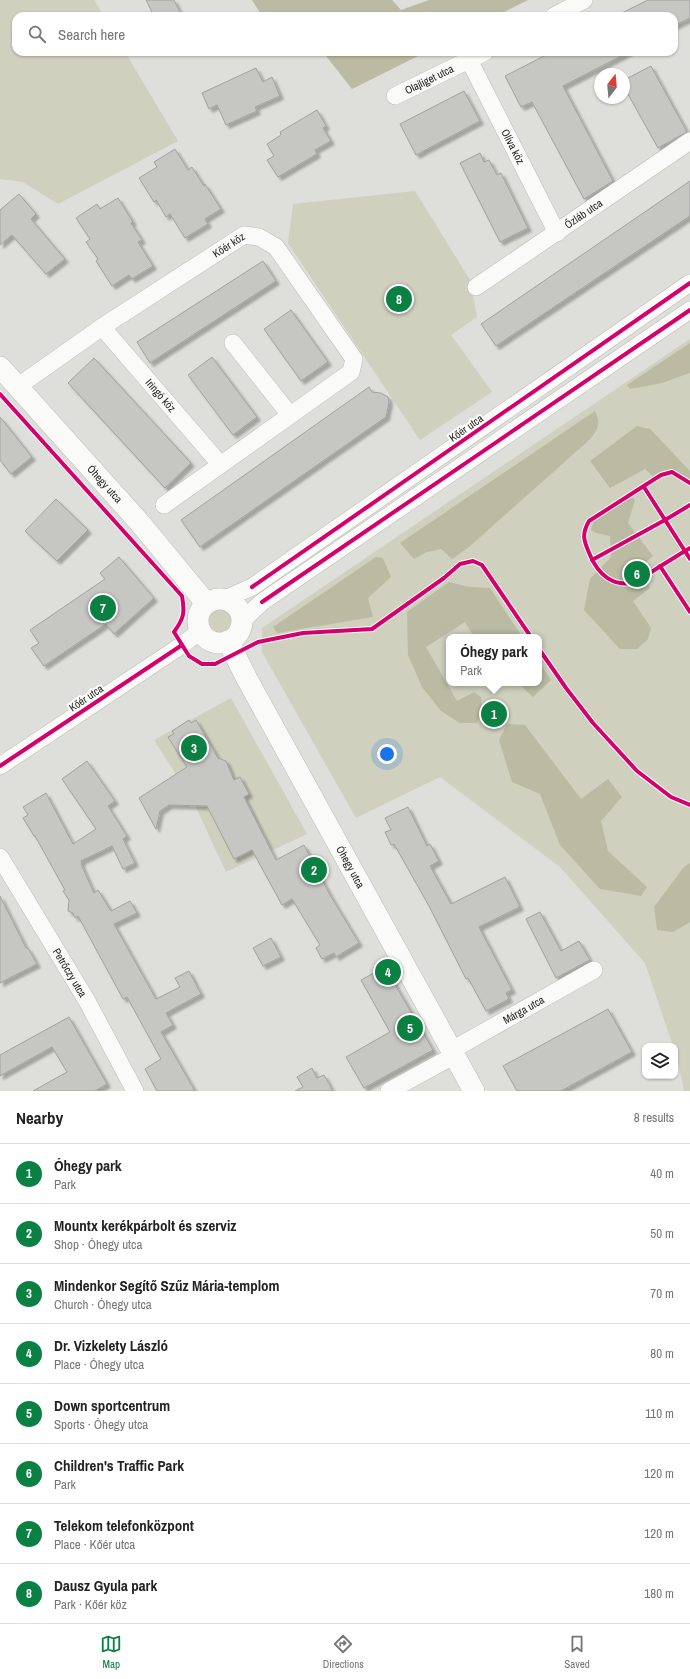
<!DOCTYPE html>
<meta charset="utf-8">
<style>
body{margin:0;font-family:"Archivo Narrow",sans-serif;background:#f2f2f2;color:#222}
.controls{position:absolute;right:12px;bottom:12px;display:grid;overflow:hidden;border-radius:8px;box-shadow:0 1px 3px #0004}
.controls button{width:36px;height:36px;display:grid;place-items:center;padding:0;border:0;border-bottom:1px solid #e0e0e0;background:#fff;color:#222;font:20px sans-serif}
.compass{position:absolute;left:594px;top:68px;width:36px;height:36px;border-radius:50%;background:#fff;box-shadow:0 1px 3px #0004;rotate:16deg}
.you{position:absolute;left:387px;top:754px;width:14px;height:14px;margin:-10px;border:3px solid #fff;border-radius:50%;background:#1a73e8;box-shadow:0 0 0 6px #1a73e833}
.badge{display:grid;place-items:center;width:26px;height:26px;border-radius:50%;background:#0b8043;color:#fff;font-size:13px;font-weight:700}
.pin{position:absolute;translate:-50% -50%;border:2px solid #fff;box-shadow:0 1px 4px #0006}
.popup{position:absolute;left:446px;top:634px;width:96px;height:52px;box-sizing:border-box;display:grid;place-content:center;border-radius:8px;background:#fff;filter:drop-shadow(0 1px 3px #0005);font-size:13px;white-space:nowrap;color:#767676}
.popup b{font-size:15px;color:#222}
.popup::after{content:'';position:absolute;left:50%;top:100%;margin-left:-8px;border:8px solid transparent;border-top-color:#fff}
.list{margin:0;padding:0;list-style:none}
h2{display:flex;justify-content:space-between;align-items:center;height:52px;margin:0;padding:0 16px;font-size:17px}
h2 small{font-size:13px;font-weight:400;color:#767676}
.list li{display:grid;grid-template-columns:26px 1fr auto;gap:12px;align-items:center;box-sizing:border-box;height:60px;padding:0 16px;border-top:1px solid #e0e0e0}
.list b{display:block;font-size:15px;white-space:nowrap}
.list p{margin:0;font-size:13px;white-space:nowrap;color:#767676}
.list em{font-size:13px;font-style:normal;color:#767676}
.icon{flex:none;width:22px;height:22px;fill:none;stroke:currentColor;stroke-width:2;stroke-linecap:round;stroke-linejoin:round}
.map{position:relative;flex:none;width:690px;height:1091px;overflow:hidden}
.search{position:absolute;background:#fff;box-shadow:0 1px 3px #0004;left:12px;right:12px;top:12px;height:44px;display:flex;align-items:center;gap:10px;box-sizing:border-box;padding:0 14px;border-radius:12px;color:#767676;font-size:15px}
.sheet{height:532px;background:#fff}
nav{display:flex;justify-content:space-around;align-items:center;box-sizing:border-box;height:56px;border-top:1px solid #e0e0e0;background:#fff;font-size:11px;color:#767676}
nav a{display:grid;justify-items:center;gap:2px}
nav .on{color:#0b8043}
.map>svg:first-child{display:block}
</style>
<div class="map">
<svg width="690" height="1091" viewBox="0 0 690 1091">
<defs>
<filter id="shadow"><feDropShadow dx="3.5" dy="3.5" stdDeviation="1" flood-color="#0004"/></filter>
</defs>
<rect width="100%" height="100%" fill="#dededa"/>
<g fill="#cfd0be" fill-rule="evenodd">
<path d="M0 0H94L104 16H16V52H125L178 141 58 204 23 182 0 179Z"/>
<path d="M415 191 470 280 477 317 451 335 492 392 420 440 288 243 293 204Z"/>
<path d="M690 339V1091H684L675 1046H673L645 963 560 867 440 777 356 818 262 652V628ZM449 637H539V683H449Z"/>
<circle cx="220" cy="620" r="13"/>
<path d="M231 698 307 834 226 872 193 801 154 740Z"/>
</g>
<g fill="#babba2">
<path d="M252 0H392L401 10 429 0H528L496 16H295L294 15 262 16Z"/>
<path d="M323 52H426L352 89Z"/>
<path d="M690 343V373L662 383 630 389 627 385Z"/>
<path d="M595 411C602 426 597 431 587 442L469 547 452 559 441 549 427 552 414 559 400 543Z"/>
<path d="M637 426 650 429 690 471V480C676 471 669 466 653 476L645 469 610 488 590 461Z"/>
<path d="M628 493 635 500 628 523 653 556 640 567 650 588 633 601 651 628 648 639 637 649H620L584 610 590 579 611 557 610 536 596 533 591 530 595 517Z"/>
<path d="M376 557 383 558 391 577 368 598 373 617 277 633 273 627Z"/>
<path d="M449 582 469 587 490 588 522 637H474L465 622 426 647 457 701 474 692 481 697 482 711 477 723H460L441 711 422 687 408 655 407 612Z"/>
<path d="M539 662 551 680 533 697 518 683H539Z"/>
<path d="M507 724 525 725 581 799 608 779 622 797 601 821 608 851 647 887 641 896 600 889 560 845 540 794 512 782 499 740Z"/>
<path d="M690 863V922L673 932 657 930 654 907 684 867Z"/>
</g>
<g fill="#c6c6c3" stroke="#a1a29e" filter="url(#shadow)">
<path d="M146 0H174L182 16H154Z"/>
<path d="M648 0H690V18L674 26V16H616Z"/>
<path d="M552 52H629L563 86 613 181 584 199 532 102 521 107 505 76Z"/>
<path d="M651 66 687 132 658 148 624 87V80Z"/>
<path d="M256 68 263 82 272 77 280 96 255 107 257 111 226 125 217 105 209 109 202 93Z"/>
<path d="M464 91 480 121 416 155 400 124Z"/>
<path d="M317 110 326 126 323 128 331 141 315 150 317 154 278 177 267 160 274 156 267 144 281 135 280 132Z"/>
<path d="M175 149 188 170 192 167 204 186 205 184 221 209 205 219 208 224 185 238 170 214 166 217 156 200 154 202 139 178 157 167 154 162Z"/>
<path d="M480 153 484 162 489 160 497 175 501 173 528 228 500 242 460 163Z"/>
<path d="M690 181V216L496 346 481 324Z"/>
<path d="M19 194 36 214 31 219 65 259 46 274 12 235 0 245V210Z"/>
<path d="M118 198 133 222 131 223 142 240 138 242 153 266 132 279 129 275 112 286 96 261 98 259 86 242 90 239 76 218 97 204 100 209Z"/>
<path d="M263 261 276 281 150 363 137 342Z"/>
<path d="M291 310 328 362 301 381 264 329Z"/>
<path d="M212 357 257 417 233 435 188 375Z"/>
<path d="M94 358 191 463 165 488 68 383Z"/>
<path d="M369 387 372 392 381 393 388 397 389 402 386 417 200 547 181 520Z"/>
<path d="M0 417 32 457 11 474 0 460Z"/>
<path d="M56 499 88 530 57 561 25 531Z"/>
<path d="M119 557 154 598 114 634 106 624 44 666 31 648 39 643 30 630 105 579 100 573Z"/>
<path d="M189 720 191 723 196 720 218 758 226 761 234 780 240 777 249 794 244 797 276 860 304 845 329 893 359 943 336 957 334 953 322 959 316 948 320 945 292 899 282 905 252 850 234 859 207 806 169 805 160 811 156 829 139 798 187 767 168 737 174 734 172 731Z"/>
<path d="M87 761 115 801 108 806 127 836 123 839 135 863 123 869 112 846 81 861 82 863 81 864 94 893 98 890 111 911 130 901 137 913 114 924 156 999 180 987 175 978 189 971 201 994 166 1013 173 1025 161 1032 195 1091H157L145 1069 161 1059 127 997 123 999 78 916 75 918 73 913 68 911 69 900 63 891 65 890 35 836H34L23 818 28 815 23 807 46 793 73 844 96 829 62 779Z"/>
<path d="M408 807 427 846 430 844 439 861 430 866 451 904 505 877 520 907 479 927 512 990 506 993 509 999 486 1011 468 978 466 979 429 906 394 844 391 845 385 832 391 830 385 818Z"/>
<path d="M0 896 26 948H28L37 964 0 983Z"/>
<path d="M540 912 561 951 579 941 590 960 556 978 526 919Z"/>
<path d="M271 938 281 957 263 966 253 948Z"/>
<path d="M385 967 433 1050 364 1088 346 1057 390 1032 361 980Z"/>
<path d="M608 1009 632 1052 561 1091H517L503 1066Z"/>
<path d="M69 1017 107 1084 95 1091H33L67 1072 52 1047 0 1076V1055Z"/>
<path d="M312 1068 317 1078 324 1075 333 1091H295L303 1087 297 1077Z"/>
</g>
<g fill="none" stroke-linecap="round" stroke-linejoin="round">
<g stroke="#bcbcb8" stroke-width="18">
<g id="minor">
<path d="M554 16 584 0"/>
<path id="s1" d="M469 60 557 233"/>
<path id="s2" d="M395 96 485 52"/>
<path id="s3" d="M476 287 690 141"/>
<path id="s4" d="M102 327 220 464"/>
<path d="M233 343 290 415"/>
<path id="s5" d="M17 387 102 327 244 235 259 237 276 247 354 359 351 372 164 505"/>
<path d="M225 599 252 587 690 283"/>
<path d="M242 621 262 602 690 310"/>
<path d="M0 766 182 645 200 631"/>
<path id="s6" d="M0 857 87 1001 135 1091"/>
<path id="s7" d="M452 1050 594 970"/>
<path d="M389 1091 455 1055"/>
</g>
</g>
<g stroke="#bcbcb8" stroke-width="22">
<g id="tertiary">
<path id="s8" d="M0 367 140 523 206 603"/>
<circle cx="220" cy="621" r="22"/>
<path id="s9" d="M228 641 247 679 474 1091"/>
</g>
</g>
<use href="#minor" stroke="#fafaf9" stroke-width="17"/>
<use href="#tertiary" stroke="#fafaf9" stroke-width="21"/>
<g stroke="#fffffe" stroke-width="6">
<g id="cycleway">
<path d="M0 394 182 596C185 613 184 618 174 632L189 656 202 664H215L258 642 303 633 372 629 444 578 460 564 473 561 482 565 531 637"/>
<path d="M690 483 672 472 661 475 589 521C581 535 584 541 590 555 598 574 613 588 635 582 643 579 651 572 659 567 669 561 680 554 690 548"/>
<path d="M644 487 690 559"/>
<path d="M592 560 665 520 690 505"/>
<path d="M660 566 690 612"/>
<path d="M252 587 690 283"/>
<path d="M262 602 690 310"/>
<path d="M539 649 566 688 593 723 637 771 671 797 690 805"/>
<path d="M0 766 182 645"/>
</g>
</g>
<use href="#cycleway" stroke="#d6006c" stroke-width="4"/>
</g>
<g text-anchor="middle" stroke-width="4" stroke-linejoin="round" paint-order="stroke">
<g font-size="11" fill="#242421" stroke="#fffffe">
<text dy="4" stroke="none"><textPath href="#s2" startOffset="38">Olajliget utca</textPath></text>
<text dy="4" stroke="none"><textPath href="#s1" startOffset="97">Olíva köz</textPath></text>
<text dy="4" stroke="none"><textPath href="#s3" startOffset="130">Őzláb utca</textPath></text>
<text dy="4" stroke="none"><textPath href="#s5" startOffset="255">Kőér köz</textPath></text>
<text dy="4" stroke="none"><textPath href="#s4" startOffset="90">Iringó köz</textPath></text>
<text transform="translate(466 428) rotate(-35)" y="4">Kőér utca</text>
<text dy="4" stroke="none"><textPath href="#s8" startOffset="157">Óhegy utca</textPath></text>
<text transform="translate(86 698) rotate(-34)" y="4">Kőér utca</text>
<text dy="4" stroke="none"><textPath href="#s9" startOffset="257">Óhegy utca</textPath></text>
<text dy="4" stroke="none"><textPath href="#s6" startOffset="135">Petrőczy utca</textPath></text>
<text dy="4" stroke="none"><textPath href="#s7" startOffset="82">Márga utca</textPath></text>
</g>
</g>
</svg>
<div class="controls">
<button><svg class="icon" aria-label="layers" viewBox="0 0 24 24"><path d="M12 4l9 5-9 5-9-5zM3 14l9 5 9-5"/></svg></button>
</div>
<svg class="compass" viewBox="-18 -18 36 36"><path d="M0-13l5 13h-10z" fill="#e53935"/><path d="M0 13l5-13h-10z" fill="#767676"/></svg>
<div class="you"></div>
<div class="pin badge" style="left:494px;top:714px">1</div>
<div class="popup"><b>Óhegy park</b>Park</div>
<div class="pin badge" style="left:314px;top:870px">2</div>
<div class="pin badge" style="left:194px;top:748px">3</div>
<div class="pin badge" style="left:388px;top:972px">4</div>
<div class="pin badge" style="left:410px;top:1028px">5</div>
<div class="pin badge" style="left:637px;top:574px">6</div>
<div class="pin badge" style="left:103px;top:608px">7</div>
<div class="pin badge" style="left:399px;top:299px">8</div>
<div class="search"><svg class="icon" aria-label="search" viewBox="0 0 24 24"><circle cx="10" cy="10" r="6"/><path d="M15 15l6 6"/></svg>Search here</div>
</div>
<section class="sheet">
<h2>Nearby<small>8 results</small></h2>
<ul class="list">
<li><span class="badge">1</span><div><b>Óhegy park</b><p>Park</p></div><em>40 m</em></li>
<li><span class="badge">2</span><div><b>Mountx kerékpárbolt és szerviz</b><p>Shop · Óhegy utca</p></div><em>50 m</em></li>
<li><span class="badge">3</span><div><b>Mindenkor Segítő Szűz Mária-templom</b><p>Church · Óhegy utca</p></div><em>70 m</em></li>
<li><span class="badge">4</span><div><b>Dr. Vizkelety László</b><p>Place · Óhegy utca</p></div><em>80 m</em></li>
<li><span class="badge">5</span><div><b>Down sportcentrum</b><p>Sports · Óhegy utca</p></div><em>110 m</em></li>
<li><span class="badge">6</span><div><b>Children's Traffic Park</b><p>Park</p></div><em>120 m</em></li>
<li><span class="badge">7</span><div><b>Telekom telefonközpont</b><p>Place · Kőér utca</p></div><em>120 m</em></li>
<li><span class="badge">8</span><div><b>Dausz Gyula park</b><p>Park · Kőér köz</p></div><em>180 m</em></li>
</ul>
</section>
<nav>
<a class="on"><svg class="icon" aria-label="map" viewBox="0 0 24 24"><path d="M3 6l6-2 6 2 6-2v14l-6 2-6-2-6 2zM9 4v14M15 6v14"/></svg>Map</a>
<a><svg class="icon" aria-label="directions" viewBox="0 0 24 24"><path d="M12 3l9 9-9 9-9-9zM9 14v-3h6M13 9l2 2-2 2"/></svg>Directions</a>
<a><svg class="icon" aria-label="saved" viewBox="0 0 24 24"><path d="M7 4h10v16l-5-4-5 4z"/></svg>Saved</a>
</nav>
